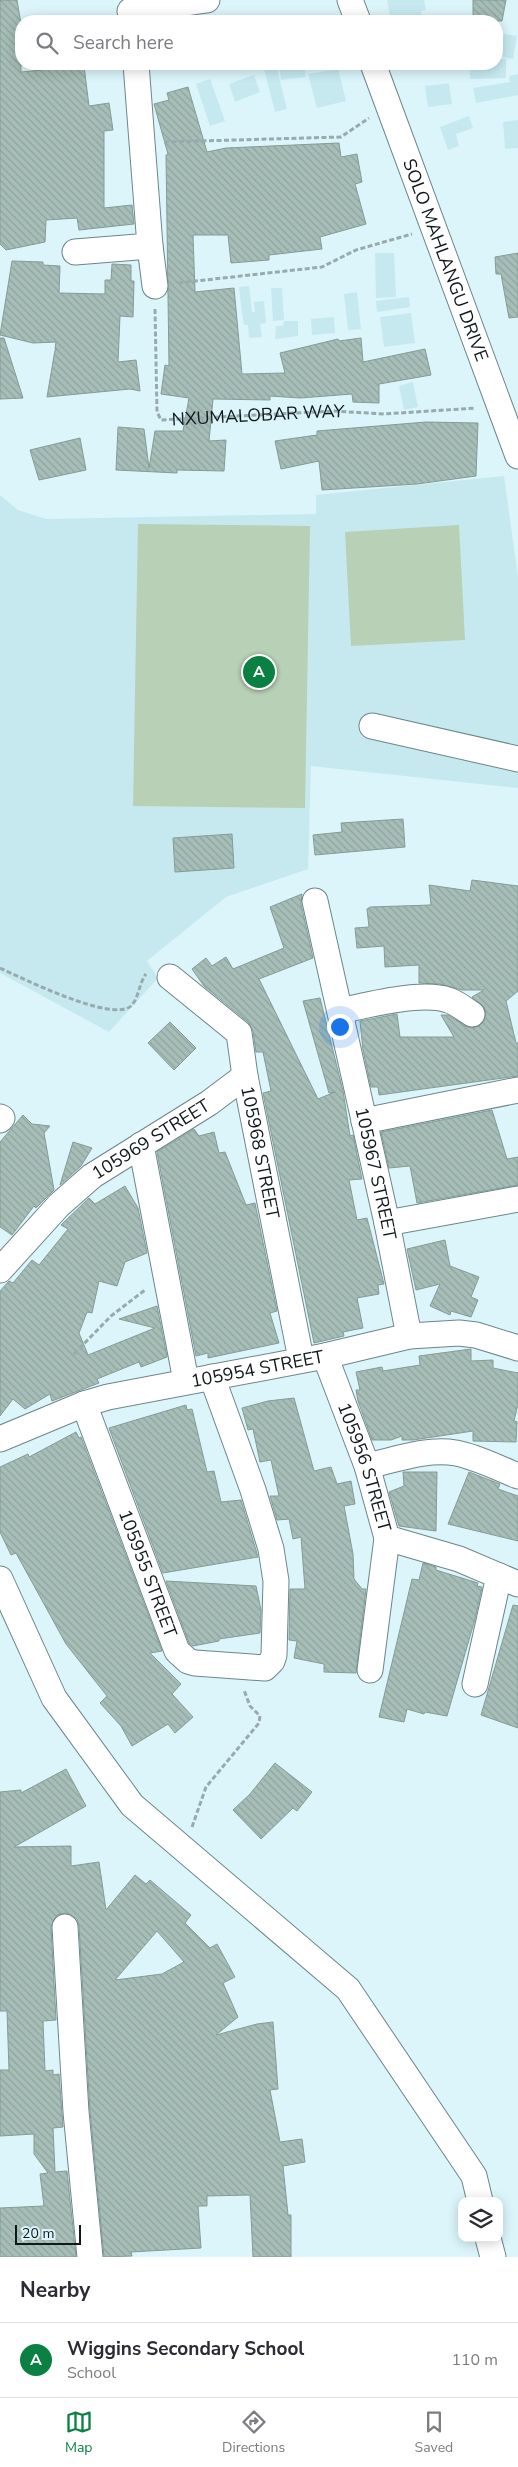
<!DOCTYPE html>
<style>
body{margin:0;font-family:"Nunito Sans",sans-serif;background:#f2f2f3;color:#2b2b33}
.controls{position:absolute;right:15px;bottom:15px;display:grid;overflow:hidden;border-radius:10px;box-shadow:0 2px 12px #0003}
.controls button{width:45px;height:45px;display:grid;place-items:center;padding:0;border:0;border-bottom:1px solid #e1e1e2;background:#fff;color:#2b2b33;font:25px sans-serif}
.scale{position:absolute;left:15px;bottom:12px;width:66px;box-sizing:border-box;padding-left:5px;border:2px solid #0f181a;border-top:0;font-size:14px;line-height:18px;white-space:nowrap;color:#0f181a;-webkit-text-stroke:4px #dbf5fa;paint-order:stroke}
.you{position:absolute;left:339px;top:1026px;width:18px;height:18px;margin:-12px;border:4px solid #fff;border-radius:50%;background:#1a73e8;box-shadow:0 0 0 8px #1a73e833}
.badge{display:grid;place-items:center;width:32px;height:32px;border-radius:50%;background:#0b8043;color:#fff;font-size:16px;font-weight:700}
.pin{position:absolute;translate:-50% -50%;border:2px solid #fff;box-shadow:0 1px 5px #0006}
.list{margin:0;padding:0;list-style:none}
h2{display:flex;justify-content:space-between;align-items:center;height:65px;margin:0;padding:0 20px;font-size:21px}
h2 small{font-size:16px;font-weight:400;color:#7c7c81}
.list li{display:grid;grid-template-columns:32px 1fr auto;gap:15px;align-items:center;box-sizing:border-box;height:75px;padding:0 20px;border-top:1px solid #e1e1e2}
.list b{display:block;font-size:19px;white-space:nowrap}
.list p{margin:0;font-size:16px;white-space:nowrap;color:#7c7c81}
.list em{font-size:16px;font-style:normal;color:#7c7c81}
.icon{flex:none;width:28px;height:28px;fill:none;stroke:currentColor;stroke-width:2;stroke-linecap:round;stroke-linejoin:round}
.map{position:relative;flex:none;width:518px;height:2257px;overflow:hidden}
.search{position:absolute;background:#fff;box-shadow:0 2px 12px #0003;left:15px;right:15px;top:15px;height:55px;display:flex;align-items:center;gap:12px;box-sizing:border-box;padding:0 18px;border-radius:20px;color:#7c7c81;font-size:19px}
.sheet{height:140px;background:#fff}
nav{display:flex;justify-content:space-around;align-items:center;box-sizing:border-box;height:70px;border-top:1px solid #e1e1e2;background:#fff;font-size:14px;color:#7c7c81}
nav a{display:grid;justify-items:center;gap:2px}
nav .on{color:#0b8043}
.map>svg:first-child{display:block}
</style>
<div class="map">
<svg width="518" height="2257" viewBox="0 0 518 2257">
<defs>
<pattern id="building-back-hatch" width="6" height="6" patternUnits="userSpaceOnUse" patternTransform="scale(1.25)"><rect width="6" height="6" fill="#a6beb7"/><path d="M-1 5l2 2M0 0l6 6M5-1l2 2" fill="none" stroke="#8ea39d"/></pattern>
</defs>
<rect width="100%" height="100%" fill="#dbf5fa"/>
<g fill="#c6e9f0">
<path d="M387 0H424L426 10 421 11 422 21H391Z"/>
<path d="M504 34 517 36 513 59 499 56Z"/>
<path d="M497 59H506V78L470 79V64H497Z"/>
<path d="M276 65 287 109 275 112 264 69Z"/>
<path d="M304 65 306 77 281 80 279 68Z"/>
<path d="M338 69 346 101 317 108 308 74Z"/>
<path d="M518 74V95L476 103 473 88 510 82 509 76Z"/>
<path d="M254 75 260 92 235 102 229 84Z"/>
<path d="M210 79 225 121 210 126 196 84Z"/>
<path d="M449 83 452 104 428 107 425 86Z"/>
<path d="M469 116 473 128 456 134 459 146 448 150 440 127Z"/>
<path d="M518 120V148L505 149 503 122Z"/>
<path d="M375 253H394L396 297 376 298Z"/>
<path d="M249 286 252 312H255L254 302 264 301 266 323 260 324 262 337 249 338 248 325H244L242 314 239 287Z"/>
<path d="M271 288H282L284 320 273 321Z"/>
<path d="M357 292 361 329 348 330 344 294Z"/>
<path d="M409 297 410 307 377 312 376 301Z"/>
<path d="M411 313 415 343 384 347 380 317Z"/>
<path d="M334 317 335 333 312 335 311 319Z"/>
<path d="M284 321H298V336L275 339 276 326H283Z"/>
<path d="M413 382 418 407 404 410 399 386Z"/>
<path d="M504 476 518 577V788L311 766 308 869 226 897 147 961 158 978 109 1032 0 973V495L18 510 46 519 316 514V495Z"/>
</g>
<g fill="#b8d0b5">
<path d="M138 524 310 526 305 808 133 806Z"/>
<path d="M459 525 465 640 351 646 345 532Z"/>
</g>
<g fill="url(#building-back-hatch)" stroke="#859c96" fill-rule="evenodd">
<path d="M0 0H17L21 24V72L84 66 89 106 109 103 113 130 104 131V208L132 205 134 224 79 230 77 218 46 220 45 242 6 250 0 244Z"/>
<path d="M473 0H506L502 21H473Z"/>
<path d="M188 87 207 152 226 148 339 143 341 157 357 154 362 182 355 184 366 224 320 237 322 249 269 255V260L231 263 228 235H193L195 292 234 288 242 374 285 373 280 353 338 339 339 341 361 338 363 362 425 349 431 375 379 384V403L353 402 352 394 300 398 270 396V400L213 399 209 441 226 440 224 471 177 470V473L116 470 118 427 144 429 149 468 155 431H183L189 398 161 394 165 365 169 366 166 155 168 154 154 104 169 100 167 93Z"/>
<path d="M518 253V317L509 318 501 274H496L495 257Z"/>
<path d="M12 261 43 262V265L60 266 59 293 105 294V280H111L112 264 131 265V281H134L133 317 120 316 118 362 136 360 140 391 130 389 47 397 55 350 57 349H55L56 342 33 343 0 335Z"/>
<path d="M0 338H4L23 398 0 399Z"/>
<path d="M426 422 478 423 476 476 417 484 322 490 319 461 281 469 275 441 317 435V431Z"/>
<path d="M80 438 86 470 39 480 30 450Z"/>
<path d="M403 819 405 847 315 855 313 835 342 832 341 823Z"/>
<path d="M232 834 234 868 175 872 173 838Z"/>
<path d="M472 880 518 886V991L506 1001 516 1043H518V1076L379 1095 378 1087H371L363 1050 360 1021 397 1014 400 1037H454L441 1015H448L465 1026 472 1028 479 1026 484 1021 486 1014 484 1007 472 997 484 990H462L440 984 419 983V965L385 967 384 946 357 948 355 928 369 927 367 909 370 907 431 905 429 885 470 891Z"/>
<path d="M302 894 301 904 313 958 259 979 318 1099 335 1092 329 1093 303 1001 320 998 343 1091 350 1136 353 1135 362 1179 349 1180 357 1220 367 1218 384 1284 378 1285 379 1294 357 1298 363 1328 343 1332 344 1336 314 1343 263 1093 271 1091 263 1052H256L253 1031 248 1022 204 986 192 969 206 958 212 966 226 957 233 969 284 948 270 907Z"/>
<path d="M170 1022 196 1048 174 1070 148 1043Z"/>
<path d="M492 1110 507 1159 518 1157V1185L417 1203 410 1166 389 1168 381 1132Z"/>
<path d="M23 1115 32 1124 50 1126 44 1133 54 1190 36 1208 34 1206 12 1235 0 1227V1142Z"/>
<path d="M194 1129 199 1136 214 1132 219 1153 225 1152 246 1205 255 1203 277 1311 270 1313 279 1343 208 1358V1353L196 1356 157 1152Z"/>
<path d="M73 1142 92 1148 81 1166 60 1185Z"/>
<path d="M125 1186 138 1208 147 1253 125 1262 117 1286 99 1281 92 1313 87 1312 79 1333 88 1355 155 1328 119 1319 157 1306 167 1357 141 1367 139 1362 97 1379 99 1383 52 1401 50 1394 25 1409 13 1399 0 1416V1291L9 1281 13 1283 32 1260 39 1265 68 1229 61 1225 89 1198 95 1204Z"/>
<path d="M445 1240 450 1266 479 1277 471 1297 478 1300 471 1317 451 1311 450 1315 430 1306 440 1284 416 1290 407 1249Z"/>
<path d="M471 1349V1361L493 1360V1368L518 1373V1404L514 1421 517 1422 516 1442 473 1441V1431L413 1440H402V1436L391 1440H372L358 1401 356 1390H360L356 1372 382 1367 383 1371 420 1365 419 1356Z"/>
<path d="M294 1398 314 1471 331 1467 337 1484 351 1481 355 1504 344 1506 353 1554 354 1579 362 1589H366L356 1673 324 1672V1664L294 1658 297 1641 289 1640 290 1589H305L301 1537 293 1539 289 1519 277 1520 270 1496H279L271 1460 260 1462 253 1429 248 1430 242 1408 268 1401Z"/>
<path d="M186 1405 187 1410 192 1409 207 1472 214 1471 221 1502 241 1500 258 1557 163 1573 109 1428Z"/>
<path d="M76 1432 79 1438 81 1437 162 1651 150 1653 181 1684 172 1694 193 1717 175 1733 168 1724 132 1746 121 1726 100 1703 107 1696 66 1644 16 1553 11 1555 0 1532V1467L28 1454 29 1457Z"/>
<path d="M403 1472H437L436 1531 399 1526 389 1492 404 1486Z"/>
<path d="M469 1472 500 1484 498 1489 518 1496V1541L448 1524Z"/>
<path d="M423 1563 436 1567V1570L478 1583 477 1586 482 1587 475 1619 447 1716 425 1712 424 1714 407 1709 404 1722 379 1717 412 1579 419 1580Z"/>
<path d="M166 1581 256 1586 261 1610 260 1633 219 1639V1641L193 1646 189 1643Z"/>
<path d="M513 1605 518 1606V1728L481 1715Z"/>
<path d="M275 1763 312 1792 297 1811 293 1808 261 1839 233 1810 250 1794Z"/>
<path d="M66 1769 86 1806 14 1847 71 1846V1866L99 1862 106 1910 135 1875 146 1884 150 1880 191 1915 185 1923 210 1948 217 1944 235 1977 223 1983 238 2017 216 2035 257 2024 273 2022 278 2089 270 2090 280 2142 302 2139 305 2162 283 2166 288 2215H291V2257H253L250 2195 207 2196V2206H198L201 2248 131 2252 132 2256 104 2257 90 2111 79 1926 77 1919 65 1913 57 1915 51 1927 56 2020 43 2021 45 2071 53 2070V2075L59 2074 63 2127 53 2128 55 2172 67 2171 76 2257H0V2208L44 2206 40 2174 48 2173 34 2154V2134L0 2136V2070H9L7 2011H0V1792L21 1790V1793ZM157 1931 184 1962 162 1974 115 1980Z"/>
</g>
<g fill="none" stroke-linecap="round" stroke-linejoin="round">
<g stroke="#6e858a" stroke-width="27">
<g id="minor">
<path d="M350 0 358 21"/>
<path d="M130 11 207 0"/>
<path id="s2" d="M373 64 518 456"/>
<path d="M150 246 155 286"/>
<path d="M75 252 150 246 136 64"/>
<path d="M372 726 518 759"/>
<path id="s3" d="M315 901 387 1223 409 1336"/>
<path id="s4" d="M170 977 239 1033 245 1076 301 1359"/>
<path d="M340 1011C367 1005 422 991 448 1000 456 1002 465 1010 472 1014"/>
<path d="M0 1117 2 1118 0 1120"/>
<path d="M364 1121 518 1090"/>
<path d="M141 1145 186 1381"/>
<path d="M387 1223 518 1199"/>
<path id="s5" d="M0 1270 59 1205 92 1176 209 1103 245 1076"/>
<path id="s6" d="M325 1356 367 1466 387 1538 370 1670"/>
<path id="s7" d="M84 1404 177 1651 188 1661 195 1663 265 1668 272 1661 274 1655 276 1581 271 1549 253 1490 212 1377"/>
<path id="s8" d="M0 1439 84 1404 108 1397 325 1356 409 1336 459 1333 476 1335 518 1348"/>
<path d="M367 1466C395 1460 426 1448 456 1453 477 1457 498 1468 518 1476"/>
<path d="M387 1538 459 1559 518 1584"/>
<path d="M0 1579 54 1698 132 1805 348 1989 474 2176 480 2201"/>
<path d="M475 1684 499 1576"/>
<path d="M65 1927 76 2112 90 2257"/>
<path d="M488 2238 493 2257"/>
</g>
</g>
<g stroke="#97abaf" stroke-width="3" stroke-dasharray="5 2.5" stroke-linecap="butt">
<path d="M164 142 341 137 369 118"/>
<path d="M178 283 322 267 356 250 412 234"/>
<path id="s1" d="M155 309 157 412 161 420 334 411 384 414 476 408"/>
<path d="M0 968C22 978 112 1023 131 1006 139 998 139 983 146 974"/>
<path d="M74 1354 111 1316 145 1290"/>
<path d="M192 1827 206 1787 259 1723 260 1716 250 1706 244 1690"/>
</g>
<use href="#minor" stroke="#fff" stroke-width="25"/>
</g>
<g text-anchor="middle" stroke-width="5" stroke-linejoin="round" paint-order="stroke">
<g font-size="18" fill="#0f181a" stroke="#dbf5fa">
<text dy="6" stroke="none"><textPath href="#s2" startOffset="209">SOLO MAHLANGU DRIVE</textPath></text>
<text dy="6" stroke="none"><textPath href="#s1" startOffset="209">NXUMALOBAR WAY</textPath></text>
<text dy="6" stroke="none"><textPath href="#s5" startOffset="201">105969 STREET</textPath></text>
<text dy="6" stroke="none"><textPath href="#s4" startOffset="210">105968 STREET</textPath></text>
<text dy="6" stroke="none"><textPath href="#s3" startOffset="279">105967 STREET</textPath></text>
<text dy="6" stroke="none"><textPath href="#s8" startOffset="268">105954 STREET</textPath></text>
<text dy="6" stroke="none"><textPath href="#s6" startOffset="118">105956 STREET</textPath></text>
<text dy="6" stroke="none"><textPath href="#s7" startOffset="181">105955 STREET</textPath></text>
</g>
</g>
</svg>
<div class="controls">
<button><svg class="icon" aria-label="layers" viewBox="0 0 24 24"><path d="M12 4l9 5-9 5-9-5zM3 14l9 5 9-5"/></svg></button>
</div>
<div class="scale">20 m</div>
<div class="you"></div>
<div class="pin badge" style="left:259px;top:672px">A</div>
<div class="search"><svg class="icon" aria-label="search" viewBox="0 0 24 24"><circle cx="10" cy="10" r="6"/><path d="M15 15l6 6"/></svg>Search here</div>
</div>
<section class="sheet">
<h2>Nearby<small></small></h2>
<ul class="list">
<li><span class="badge">A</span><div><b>Wiggins Secondary School</b><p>School</p></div><em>110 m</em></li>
</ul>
</section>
<nav>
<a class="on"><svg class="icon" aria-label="map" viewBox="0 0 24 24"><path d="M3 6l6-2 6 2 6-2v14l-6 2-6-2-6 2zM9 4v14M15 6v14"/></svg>Map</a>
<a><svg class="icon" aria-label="directions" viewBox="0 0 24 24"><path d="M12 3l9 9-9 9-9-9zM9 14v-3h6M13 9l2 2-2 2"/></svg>Directions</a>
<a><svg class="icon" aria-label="saved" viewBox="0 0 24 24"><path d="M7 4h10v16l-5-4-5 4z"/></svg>Saved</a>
</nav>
